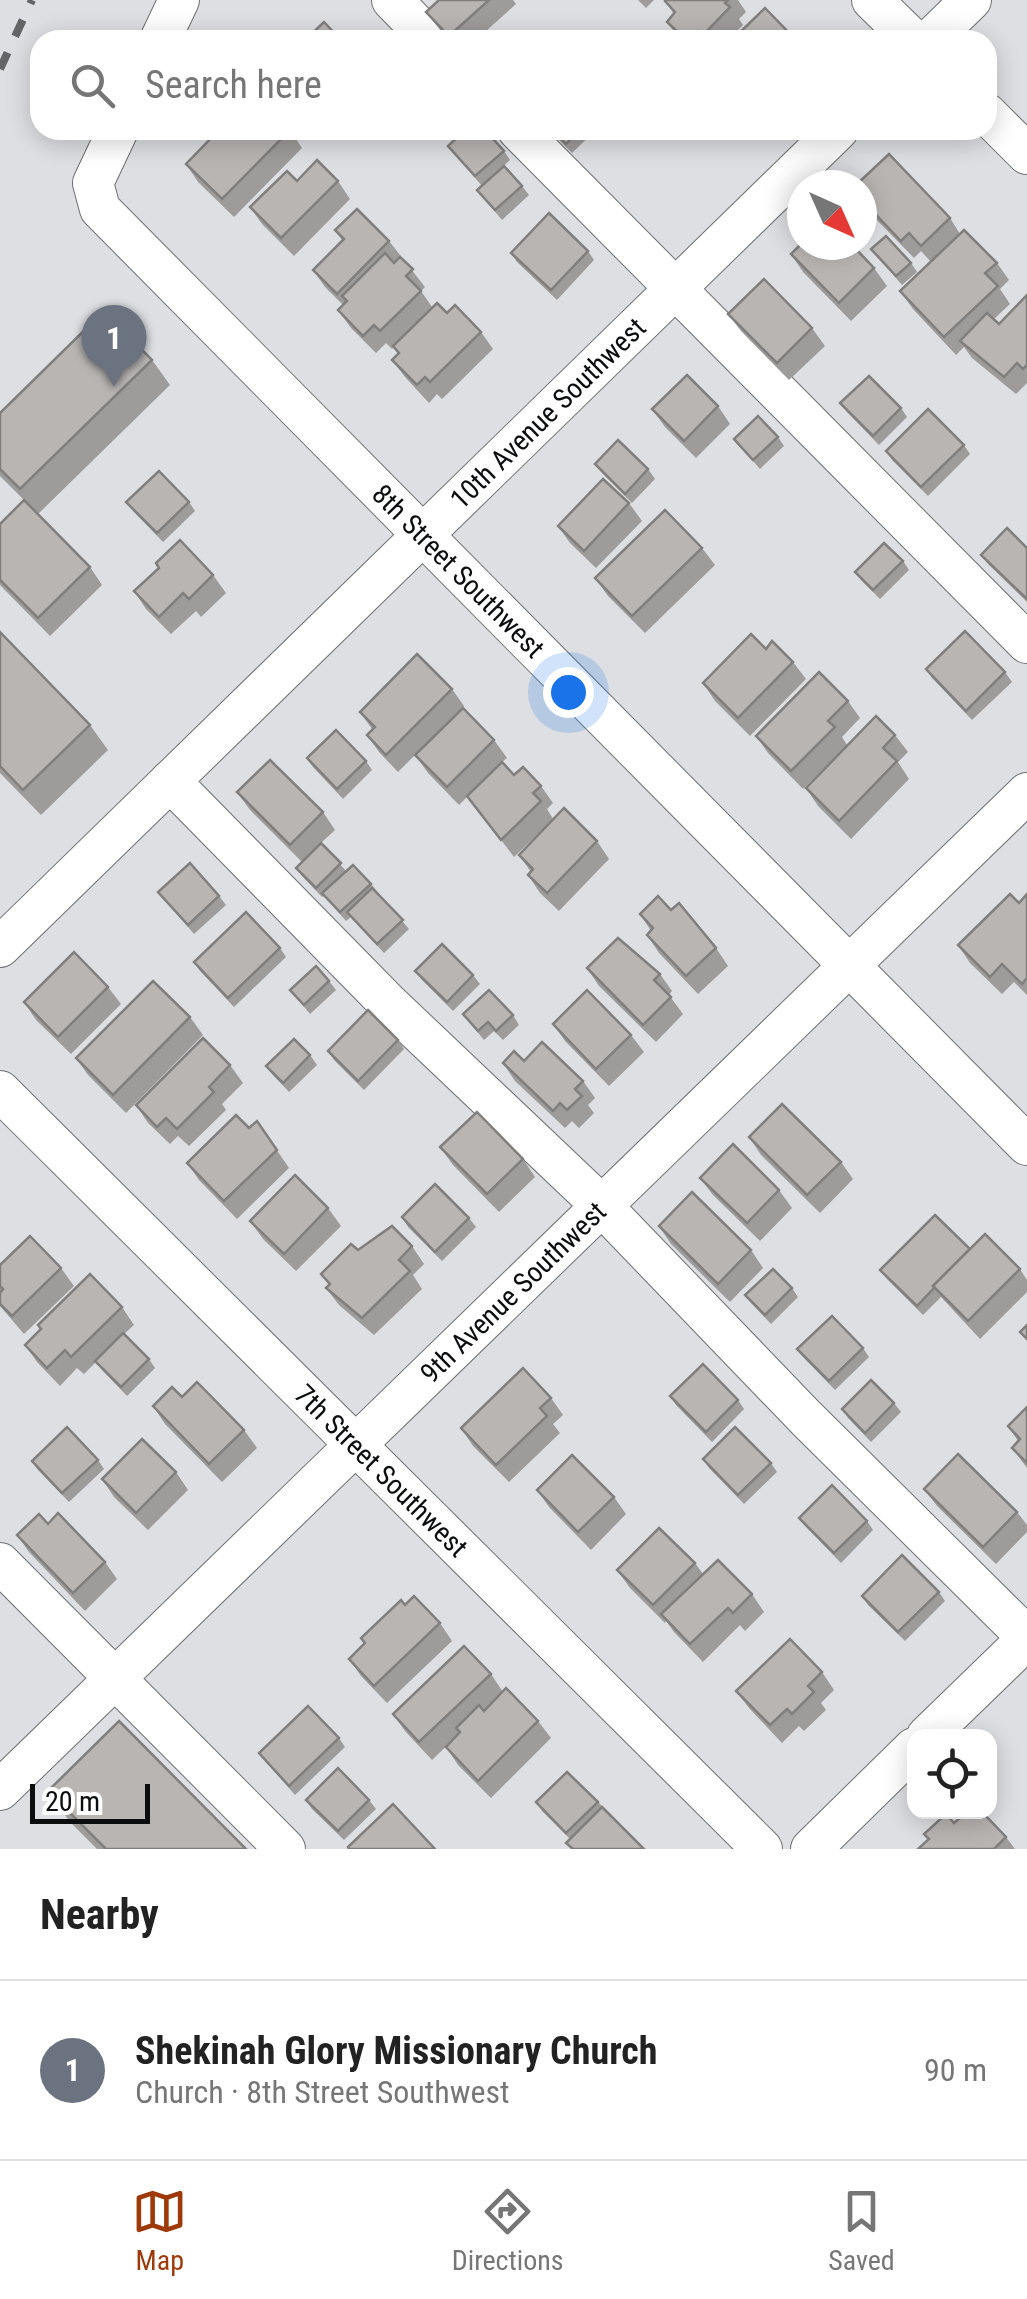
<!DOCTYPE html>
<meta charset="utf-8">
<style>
body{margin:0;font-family:"Roboto Condensed",sans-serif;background:#f6f6f6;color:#222}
.controls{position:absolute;right:30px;bottom:30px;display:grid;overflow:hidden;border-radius:20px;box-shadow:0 5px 25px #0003}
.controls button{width:90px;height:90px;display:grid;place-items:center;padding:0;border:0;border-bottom:2px solid #e0e0e0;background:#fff;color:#222;font:50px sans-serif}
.compass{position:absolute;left:787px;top:170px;width:90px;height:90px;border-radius:50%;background:#fff;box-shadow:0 5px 25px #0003;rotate:135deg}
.scale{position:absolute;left:30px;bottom:25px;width:120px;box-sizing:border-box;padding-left:10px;border:5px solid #0c0d0e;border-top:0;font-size:28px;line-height:35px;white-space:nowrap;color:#0c0d0e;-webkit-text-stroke:8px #fff;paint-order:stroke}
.you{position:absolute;left:568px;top:692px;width:35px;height:35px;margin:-25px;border:8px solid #fff;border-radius:50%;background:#1a73e8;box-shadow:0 0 0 15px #1a73e833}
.badge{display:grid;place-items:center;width:65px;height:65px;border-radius:50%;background:#9e3909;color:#fff;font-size:32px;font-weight:700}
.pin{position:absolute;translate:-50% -82px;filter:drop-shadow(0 2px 5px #0008)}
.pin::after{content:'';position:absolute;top:52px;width:35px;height:30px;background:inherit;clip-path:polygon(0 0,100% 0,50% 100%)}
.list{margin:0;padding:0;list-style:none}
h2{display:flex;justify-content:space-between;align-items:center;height:130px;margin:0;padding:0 40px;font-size:42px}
h2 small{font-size:32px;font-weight:400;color:#767676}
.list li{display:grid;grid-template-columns:65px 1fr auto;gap:30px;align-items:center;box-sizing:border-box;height:180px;padding:0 40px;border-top:2px solid #e0e0e0}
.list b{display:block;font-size:38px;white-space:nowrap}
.list p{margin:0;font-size:32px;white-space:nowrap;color:#767676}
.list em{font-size:32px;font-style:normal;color:#767676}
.icon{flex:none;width:55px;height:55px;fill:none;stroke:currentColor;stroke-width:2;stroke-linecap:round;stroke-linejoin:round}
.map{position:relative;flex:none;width:1027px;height:1849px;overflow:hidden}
.search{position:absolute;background:#fff;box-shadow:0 5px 25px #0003;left:30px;right:30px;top:30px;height:110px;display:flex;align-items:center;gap:25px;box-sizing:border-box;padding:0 35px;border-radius:30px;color:#767676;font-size:38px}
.sheet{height:310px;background:#fff}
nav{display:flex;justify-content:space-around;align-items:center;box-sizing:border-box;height:140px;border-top:2px solid #e0e0e0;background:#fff;font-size:28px;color:#767676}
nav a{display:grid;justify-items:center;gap:5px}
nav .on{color:#9e3909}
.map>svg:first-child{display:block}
</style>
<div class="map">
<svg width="1027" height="1849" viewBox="0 0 1027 1849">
<rect width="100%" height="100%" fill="#dddfe2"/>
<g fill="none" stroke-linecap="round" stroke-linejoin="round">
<g stroke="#6d7072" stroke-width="42">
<g id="minor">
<path d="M392 0 431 40"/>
<path d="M872 0 913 40"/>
<path d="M160 40 179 0"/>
<path d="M930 40 971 0"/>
<path d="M987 114 1027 154"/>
<path id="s1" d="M118 130 93 183 100 209 1027 1145"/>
<path d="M518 130 1027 643"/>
<path d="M170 781 388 1003 601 1205 806 1418 1027 1637"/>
<path id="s2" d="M0 947 838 130"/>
<path id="s3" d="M0 1091 762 1849"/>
<path d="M0 1563 285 1849"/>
<path d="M927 1736 1027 1639"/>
<path id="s4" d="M0 1790 1027 793"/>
<path d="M811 1849 914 1748"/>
</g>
</g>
<use href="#minor" stroke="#fff" stroke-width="40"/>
<path stroke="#636567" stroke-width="8" stroke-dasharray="18 18" stroke-linecap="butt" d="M0 69 32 0"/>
</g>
<g fill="#9e9c9a">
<path d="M439 0H513L516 4 476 40H448L426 12Z"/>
<path d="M638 0H654L646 8Z"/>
<path d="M666 0H738L746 12 739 19 743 25 728 40H680L667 22 674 14 665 1Z"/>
<path d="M290 130 302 148 234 217 198 182 186 164Z"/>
<path d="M406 130H427L416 140Z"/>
<path d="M549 130H596L572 153Z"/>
<path d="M448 146 504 151 510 160 482 186Z"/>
<path d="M297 181H338L350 199 294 256 262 224 250 207Z"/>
<path d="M862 185 950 218 960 234 997 263 1009 280 1000 289 1010 304 994 319 999 324 1027 295V383L1016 394 972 358 964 347 956 355 913 309 900 291 931 262 921 251 914 258 864 207 862 204Z"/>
<path d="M522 186 529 195 502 220 477 190Z"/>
<path d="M335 230 389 241 425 287 421 291 432 307 447 313 481 332 493 349 442 399 437 394 429 403 405 377 392 360 398 354 394 347 392 349 386 343 376 353 351 328 338 310 343 305 325 287 313 270 342 240Z"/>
<path d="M871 249 911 263 917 272 902 285Z"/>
<path d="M588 251 594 260 557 300 517 262 511 253Z"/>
<path d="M791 254 874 268 887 286 851 321 803 272Z"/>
<path d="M728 314 812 328 825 346 789 380 741 331Z"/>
<path d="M152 360 170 385 38 514 90 567 102 585 50 636 0 585V524L24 500 0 476V413Z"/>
<path d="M840 403 901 408 907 417 879 445 847 412Z"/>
<path d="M718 406 730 424 696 458 665 427 652 409Z"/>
<path d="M778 437 784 446 760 469 734 439Z"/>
<path d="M964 445 970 454 928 496 892 460 886 451Z"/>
<path d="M595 464 648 469 655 479 632 503 602 473Z"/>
<path d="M126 502H189L195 511 163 542 133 511Z"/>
<path d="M629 503 642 521 596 568 570 543 558 526Z"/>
<path d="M702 548 715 565 645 633 608 596 595 578Z"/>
<path d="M1027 548V602L988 564 981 555Z"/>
<path d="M903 561 909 570 880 599 862 581 855 572Z"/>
<path d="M213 575 226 593 201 617 196 611 171 634 146 609 134 591Z"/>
<path d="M0 632 90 725 108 750 41 815 0 773Z"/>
<path d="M766 649 793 662 806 679 750 736 715 701 703 683Z"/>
<path d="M926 669 1005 672 1012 682 972 720 932 678Z"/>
<path d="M452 689 464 706 398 772 379 752 367 735 372 729 360 712Z"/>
<path d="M848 701 860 718 842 737 847 745 803 789 768 753 756 736Z"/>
<path d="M895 735 908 752 898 762 909 779 851 839 818 806 806 788Z"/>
<path d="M494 740 507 758 502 762 514 775 541 786 553 803 547 809 553 819 514 857 468 796 459 805 428 773 415 755Z"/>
<path d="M307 758 366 761 372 770 343 799 313 767Z"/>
<path d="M237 792 323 812 335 830 321 843 346 871 371 884 409 929 384 953 351 917 346 921 324 896 322 897 303 877 296 868 302 862 250 810Z"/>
<path d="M597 841 609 859 559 911 540 893 528 875 531 872 519 855Z"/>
<path d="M158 892 219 896 226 905 194 934Z"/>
<path d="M1027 894V995L1014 982 1002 994 970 963 958 945 1019 903Z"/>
<path d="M671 910 716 948 728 966 698 994 659 953 647 935 651 931 640 914Z"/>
<path d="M280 948 286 957 234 1007 200 971 194 962Z"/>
<path d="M587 968 660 974 672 991 669 995 683 1014 656 1042 599 986Z"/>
<path d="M415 971 473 975 480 984 453 1011 422 980Z"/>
<path d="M329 981 336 990 310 1014 290 990Z"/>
<path d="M108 987 121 1004 71 1054 36 1020 24 1002Z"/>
<path d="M463 1014 513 1015 519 1025 503 1040 494 1031 484 1040Z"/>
<path d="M190 1017 203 1035 126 1113 88 1075 76 1058Z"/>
<path d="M553 1024 631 1035 644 1052 609 1086 565 1041Z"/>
<path d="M398 1040 404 1049 364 1090 334 1060 328 1051Z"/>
<path d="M310 1055 317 1065 289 1092 273 1075 266 1066Z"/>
<path d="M524 1061 583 1081 595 1098 588 1105 594 1113 579 1128 572 1121 565 1128 515 1081 503 1063Z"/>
<path d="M230 1065 243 1083 222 1104 226 1110 189 1146 178 1136 170 1144 148 1123 136 1105Z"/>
<path d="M257 1121 289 1168 237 1219 199 1180 187 1163 249 1128Z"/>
<path d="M749 1137 841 1162 853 1179 820 1213 761 1155Z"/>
<path d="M440 1147 523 1159 535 1177 499 1212 453 1165Z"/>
<path d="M700 1178 779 1190 792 1208 760 1241 713 1195Z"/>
<path d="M328 1208 341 1226 296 1271 263 1239 250 1221Z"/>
<path d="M402 1217 469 1218 476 1227 442 1261 408 1227Z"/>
<path d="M659 1226 751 1250 763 1268 730 1302 671 1244Z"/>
<path d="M412 1246 424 1264 413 1275 422 1289 374 1335 339 1305 326 1288 329 1285 321 1274 358 1250Z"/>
<path d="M970 1249 1020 1269 1027 1280V1292L980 1339 941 1297 923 1315 887 1279 880 1270Z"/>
<path d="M0 1265 61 1268 74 1286 24 1334 0 1306Z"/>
<path d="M792 1288 798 1297 771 1324 752 1304 745 1295Z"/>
<path d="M122 1307 134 1325 124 1334 149 1359 155 1368 127 1396 102 1370 96 1362 84 1374 77 1368 60 1386 37 1362 25 1345Z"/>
<path d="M863 1348 869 1357 835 1390 804 1358 797 1349Z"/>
<path d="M670 1396 738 1400 744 1409 712 1442 676 1405Z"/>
<path d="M182 1397 244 1430 257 1448 222 1482 165 1424 153 1406Z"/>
<path d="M551 1398 563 1415 553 1424 560 1433 509 1482 473 1446 461 1428Z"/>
<path d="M894 1403 901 1412 871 1442 848 1418 842 1409Z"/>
<path d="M1027 1407V1468L1012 1448 1018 1441 1008 1426Z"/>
<path d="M703 1459 771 1463 777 1472 744 1504 709 1468Z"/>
<path d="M98 1460 104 1469 69 1502 38 1470 32 1461Z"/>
<path d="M176 1472 188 1490 148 1530 114 1497 102 1479Z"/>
<path d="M924 1489 1017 1512 1027 1525V1532L996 1564 937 1506Z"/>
<path d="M537 1490 614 1497 626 1514 591 1550 549 1507Z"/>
<path d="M799 1518 867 1521 873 1530 841 1563 806 1527Z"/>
<path d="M48 1524 105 1562 117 1579 85 1611 29 1552 17 1535Z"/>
<path d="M695 1563 703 1574 752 1594 764 1612 745 1631 740 1625 703 1662 674 1632 666 1621 665 1623 630 1588 617 1570Z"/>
<path d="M939 1592 945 1601 905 1641 868 1605 862 1596Z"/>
<path d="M405 1605 440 1623 452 1641 387 1703 361 1676 349 1659Z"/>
<path d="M822 1672 834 1690 821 1703 826 1710 804 1731 799 1726 782 1743 749 1708 736 1691Z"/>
<path d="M491 1674 503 1692 538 1721 551 1738 491 1798 458 1765 446 1747 456 1737 432 1760 405 1731 393 1714Z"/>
<path d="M339 1738 345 1747 295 1795 259 1753Z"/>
<path d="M48 1791 246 1849H97L70 1822Z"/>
<path d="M306 1800H369L376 1809 344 1840 312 1809Z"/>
<path d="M536 1802H598L644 1849H571L566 1843 570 1839 542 1811Z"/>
<path d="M954 1823 1006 1837 1015 1849H918L928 1839 924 1834Z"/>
</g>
<g fill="#b8b5b3" stroke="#817f7d" stroke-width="2.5">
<path d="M439 0H489L449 36 426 12Z"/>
<path d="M666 0H728L725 3 730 7 702 36 698 31 689 40H686L667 22 675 12 665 1Z"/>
<path d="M765 8 795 39 794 40H732Z"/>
<path d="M324 22 341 40H305Z"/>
<path d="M216 130H290L222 199 186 164 216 133Z"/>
<path d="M465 130H485L504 151 475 176 448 146Z"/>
<path d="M552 130H580L566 144Z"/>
<path d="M889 154 950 218 921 246 909 233 901 241 862 200V185H856Z"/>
<path d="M317 160 338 181 281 238 250 207 287 171 297 181Z"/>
<path d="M504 166 522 186 495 210 477 190Z"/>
<path d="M357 209 389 241 337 294 313 270 344 239 335 230Z"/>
<path d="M549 213 588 251 551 290 511 253Z"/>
<path d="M964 230 997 263 985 273 998 286 944 337 900 291Z"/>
<path d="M886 236 911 263 896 276 871 249Z"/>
<path d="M802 243V245H852L874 268 839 303 791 254Z"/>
<path d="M385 253 394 263 400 257 413 269 406 276 421 291 380 331 374 325 363 336 338 310 347 301 342 296Z"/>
<path d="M764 279 812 328 777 363 728 314Z"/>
<path d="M1027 295V365L1023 369 1017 363 1004 377 960 341 987 313 999 324Z"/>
<path d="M437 303 447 313 455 305 481 332 430 382 425 377 417 385 392 360 399 353 393 346Z"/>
<path d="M104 311 152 360 20 489 0 469V413Z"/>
<path d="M687 375 718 406 684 441 652 409Z"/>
<path d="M869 376 901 408 873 436 840 403Z"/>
<path d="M928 409 964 445 921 487 886 451Z"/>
<path d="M758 416 778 437 753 460 734 439Z"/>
<path d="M618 440 648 469 625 494 595 464Z"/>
<path d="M159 471 189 502 157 533 126 502Z"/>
<path d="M603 479 629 503 584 551 558 526Z"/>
<path d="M24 500 90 567 38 618 0 580V524Z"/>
<path d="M665 510 702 548 632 616 595 578Z"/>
<path d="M1007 528 1027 548V599L981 555Z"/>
<path d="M180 540 213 575 189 599 183 593 159 617 134 591 159 568 156 563Z"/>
<path d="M884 543 903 561 873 590 855 572Z"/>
<path d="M965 631 1005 672 966 711 926 669Z"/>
<path d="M0 632 90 725 23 790 0 766Z"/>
<path d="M751 634 766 649 772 641 793 662 738 718 703 683Z"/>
<path d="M417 654 452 689 386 755 367 735 375 727 360 712Z"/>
<path d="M819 672 848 701 828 721 835 727 791 771 756 736Z"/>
<path d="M463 708 494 740 447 787 415 755Z"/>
<path d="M876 716 895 735 883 748 897 761 839 821 806 788Z"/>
<path d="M336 730 366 761 337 789 307 758Z"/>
<path d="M270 760 323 812 290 845 237 792Z"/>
<path d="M502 762 514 775 523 767 541 786 533 793 541 801 501 840 467 796Z"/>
<path d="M564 808 597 841 547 893 528 875 533 869 519 855Z"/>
<path d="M321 843 341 863 316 888 296 868Z"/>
<path d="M190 863 219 896 188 925 158 892Z"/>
<path d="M353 865 371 884 340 912 322 893Z"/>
<path d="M372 888 403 920 377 944 347 912Z"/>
<path d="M1010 894 1019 903 1027 894V978L1022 984 1002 964 990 977 958 945Z"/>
<path d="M658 896 671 910 679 903 716 948 686 976 647 935 653 928 640 914Z"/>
<path d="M246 912 280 948 228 998 194 962Z"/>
<path d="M618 938 660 974 654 980 671 997 643 1025 587 968Z"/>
<path d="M442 944 473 975 447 1002 415 971Z"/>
<path d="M74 952 108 987 58 1037 24 1002Z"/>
<path d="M316 966 329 981 304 1005 290 990Z"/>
<path d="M153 981 190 1017 113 1095 76 1058Z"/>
<path d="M489 990 513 1015 496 1031 488 1022 478 1031 463 1014Z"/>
<path d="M587 990 631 1035 596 1069 553 1024Z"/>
<path d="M368 1010 398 1040 358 1081 328 1051Z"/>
<path d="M203 1038 230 1065 209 1087 214 1092 177 1129 166 1118 157 1127 136 1105Z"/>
<path d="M294 1039 310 1055 283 1083 266 1066Z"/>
<path d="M542 1042 583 1081 575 1089 582 1096 567 1110 560 1103 553 1111 503 1063 514 1051 524 1061Z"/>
<path d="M782 1104 841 1162 807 1195 749 1137Z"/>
<path d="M477 1112 523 1159 487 1194 440 1147Z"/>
<path d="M236 1115 249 1128 257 1121 277 1150 224 1201 187 1163Z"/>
<path d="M733 1144 779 1190 747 1223 700 1178Z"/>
<path d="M295 1175 328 1208 284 1254 250 1221Z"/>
<path d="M435 1184 469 1218 435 1252 402 1217Z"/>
<path d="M692 1192 751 1250 718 1284 659 1226Z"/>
<path d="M935 1215 970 1249 933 1286 934 1288 917 1306 880 1270Z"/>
<path d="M392 1226 412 1246 399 1260 410 1271 362 1318 326 1288 330 1284 321 1274 351 1244 358 1250Z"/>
<path d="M985 1234 1020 1269 968 1321 933 1286Z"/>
<path d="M30 1236 61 1268 12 1316 0 1304V1293L3 1289 0 1286V1265Z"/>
<path d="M773 1269 792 1288 765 1315 745 1295Z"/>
<path d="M90 1274 122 1307 71 1357 65 1350 47 1368 25 1345 41 1329 38 1325Z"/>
<path d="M832 1316 863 1348 829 1381 797 1349Z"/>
<path d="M1027 1325V1339L1020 1332Z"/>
<path d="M123 1333 149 1359 121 1387 95 1361Z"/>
<path d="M703 1364 738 1400 706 1432 670 1396Z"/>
<path d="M523 1368 551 1398 540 1408 547 1416 496 1465 461 1428Z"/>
<path d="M871 1380 894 1403 865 1433 842 1409Z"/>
<path d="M197 1382 244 1430 209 1464 153 1406 172 1387 182 1397Z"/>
<path d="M1027 1407V1463L1012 1448 1020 1439 1008 1426Z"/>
<path d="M67 1427 98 1460 62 1493 32 1461Z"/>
<path d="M735 1427 771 1463 738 1495 703 1459Z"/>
<path d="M142 1439 176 1472 136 1513 102 1479Z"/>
<path d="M958 1454 1017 1512 983 1547 924 1489Z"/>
<path d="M572 1455 614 1497 578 1532 537 1490Z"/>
<path d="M832 1485 867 1521 834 1553 799 1518Z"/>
<path d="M58 1513 105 1562 73 1593 17 1535 39 1514 48 1524Z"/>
<path d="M659 1528 695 1563 653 1605 617 1570Z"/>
<path d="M902 1555 939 1592 898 1632 862 1596Z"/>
<path d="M718 1560 752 1594 733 1613 728 1608 690 1644 661 1614Z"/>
<path d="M414 1596 440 1623 374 1686 349 1659 365 1643 361 1638 401 1600 405 1605Z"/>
<path d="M790 1639 822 1672 808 1686 814 1692 792 1714 787 1709 770 1725 736 1691Z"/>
<path d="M464 1646 491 1674 419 1742 393 1714Z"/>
<path d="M506 1688 538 1721 478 1781 446 1747 460 1732 456 1728 479 1705 484 1711Z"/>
<path d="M308 1706 339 1738 289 1786 259 1753Z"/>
<path d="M119 1721 246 1849H106L48 1791Z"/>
<path d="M338 1768 369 1800 338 1831 306 1800Z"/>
<path d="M567 1772 598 1802 566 1833 536 1802Z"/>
<path d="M393 1804 435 1849H349L348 1847Z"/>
<path d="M602 1807 644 1849H573L566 1843Z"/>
<path d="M967 1812H982L1006 1837 994 1849H918L929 1839 924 1834 946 1814 954 1823Z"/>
</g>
<g text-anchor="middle" stroke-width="9" stroke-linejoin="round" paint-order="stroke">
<g font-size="28" fill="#0c0d0e" stroke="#fff">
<text dy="10" stroke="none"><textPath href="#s2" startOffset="765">10th Avenue Southwest</textPath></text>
<text dy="10" stroke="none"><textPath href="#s1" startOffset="595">8th Street Southwest</textPath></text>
<text dy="10" stroke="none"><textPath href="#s4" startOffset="715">9th Avenue Southwest</textPath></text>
<text dy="10" stroke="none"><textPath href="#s3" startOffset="538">7th Street Southwest</textPath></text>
</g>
</g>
</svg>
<div class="controls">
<button><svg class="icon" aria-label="locate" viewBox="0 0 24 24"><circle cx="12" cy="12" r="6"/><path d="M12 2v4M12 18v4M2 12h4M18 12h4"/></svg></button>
</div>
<svg class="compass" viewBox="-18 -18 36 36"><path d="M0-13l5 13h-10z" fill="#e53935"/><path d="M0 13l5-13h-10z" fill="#767676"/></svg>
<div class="scale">20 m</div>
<div class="you"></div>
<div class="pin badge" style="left:114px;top:387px;background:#6b7280">1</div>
<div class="search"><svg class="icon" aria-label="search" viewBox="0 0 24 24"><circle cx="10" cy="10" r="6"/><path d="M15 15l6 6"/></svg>Search here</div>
</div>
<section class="sheet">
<h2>Nearby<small></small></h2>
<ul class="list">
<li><span class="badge" style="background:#6b7280">1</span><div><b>Shekinah Glory Missionary Church</b><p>Church · 8th Street Southwest</p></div><em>90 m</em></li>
</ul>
</section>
<nav>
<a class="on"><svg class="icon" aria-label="map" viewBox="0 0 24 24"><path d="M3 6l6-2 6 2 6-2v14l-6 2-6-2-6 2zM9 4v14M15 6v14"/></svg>Map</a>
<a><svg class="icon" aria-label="directions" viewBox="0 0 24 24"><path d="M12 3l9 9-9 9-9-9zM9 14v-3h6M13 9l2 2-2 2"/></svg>Directions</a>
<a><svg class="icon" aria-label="saved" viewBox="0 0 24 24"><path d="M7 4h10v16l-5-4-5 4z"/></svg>Saved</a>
</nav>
